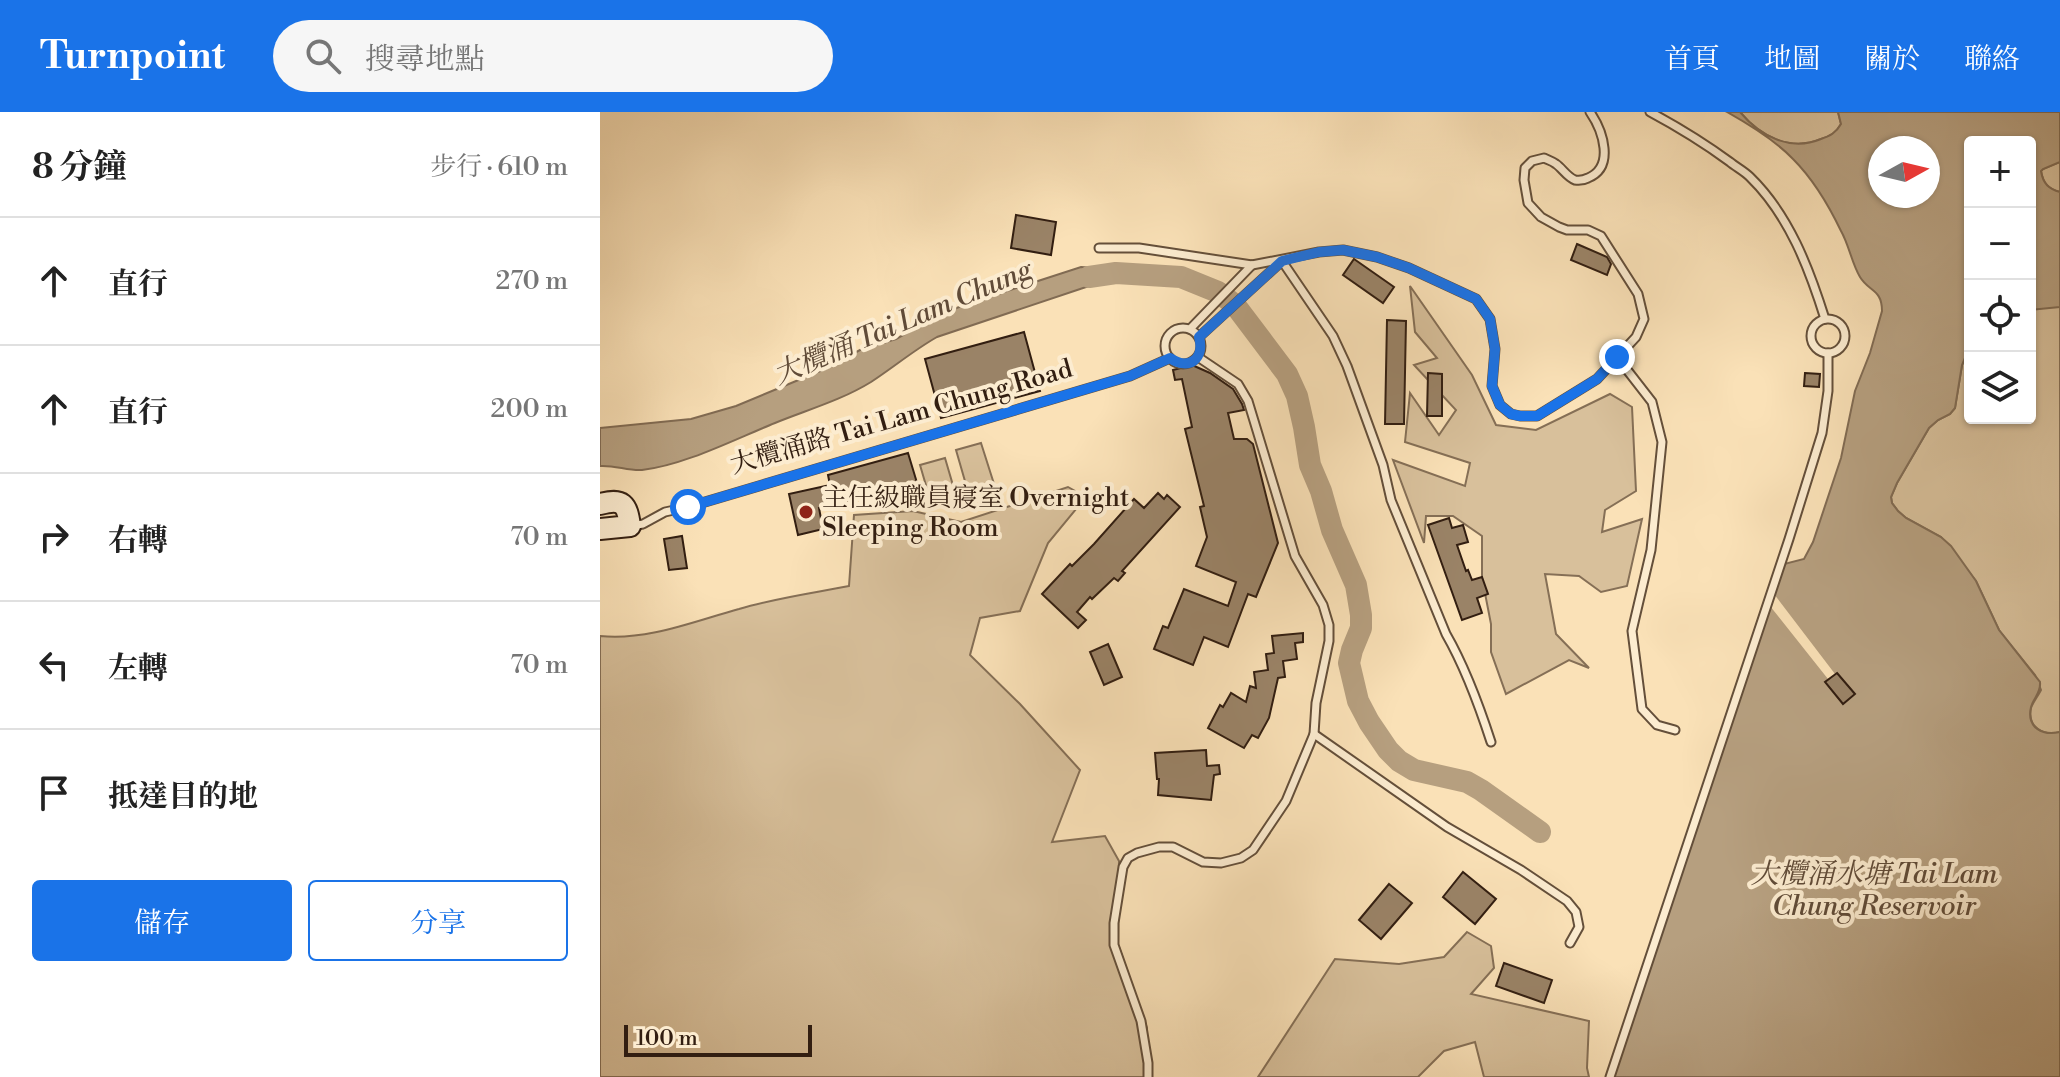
<!DOCTYPE html>
<html lang="zh-TW">
<meta charset="utf-8">
<style>
body{margin:0;font-family:"Libre Bodoni","Noto Serif TC",serif;background:#f6f6f6;color:#222}
.controls{position:absolute;right:24px;top:24px;display:grid;overflow:hidden;border-radius:8px;box-shadow:0 2px 6px #0004}
.controls button{width:72px;height:72px;display:grid;place-items:center;padding:0;border:0;border-bottom:2px solid #e0e0e0;background:#fff;color:#222;font:40px sans-serif}
.compass{position:absolute;left:1268px;top:24px;width:72px;height:72px;border-radius:50%;background:#fff;box-shadow:0 2px 6px #0004;rotate:82deg}
.scale{position:absolute;left:24px;bottom:20px;width:188px;box-sizing:border-box;padding-left:8px;border:4px solid #321e11;border-top:0;font-size:22px;line-height:28px;white-space:nowrap;color:#321e11;-webkit-text-stroke:6px #fcecd0;paint-order:stroke}
.stop{position:absolute;width:24px;height:24px;margin:-18px;border:6px solid #1a73e8;border-radius:50%;background:#fff}
.stop.end{background:#1a73e8;border-color:#fff;box-shadow:0 2px 8px #0008}
.list{margin:0;padding:0;list-style:none}
h2{display:flex;justify-content:space-between;align-items:center;height:104px;margin:0;padding:0 32px;font-size:34px}
h2 small{font-size:26px;font-weight:400;color:#767676}
.list li{display:grid;grid-template-columns:52px 1fr auto;gap:24px;align-items:center;box-sizing:border-box;height:128px;padding:0 32px;border-top:2px solid #e0e0e0}
.list b{display:block;font-size:30px;white-space:nowrap}
.list em{font-size:26px;font-style:normal;color:#767676}
.actions{display:flex;gap:16px;padding:24px 32px}
.actions a{flex:1;padding:18px 0;border:2px solid #1a73e8;border-radius:8px;text-align:center;font-size:28px;color:#1a73e8}
.actions .main{background:#1a73e8;color:#fff}
.icon{flex:none;width:44px;height:44px;fill:none;stroke:currentColor;stroke-width:2;stroke-linecap:round;stroke-linejoin:round}
.map{position:relative;flex:none;width:1460px;height:965px;overflow:hidden}
header{display:flex;align-items:center;gap:48px;box-sizing:border-box;height:112px;padding:0 40px;background:#1a73e8;color:#fff}
header strong{font-size:38px}
nav{display:flex;gap:44px;margin-inline-start:auto;font-size:28px}
.search{width:560px;height:72px;background:#f6f6f6;display:flex;align-items:center;gap:20px;box-sizing:border-box;padding:0 28px;border-radius:44px;color:#767676;font-size:30px}
main{display:flex}
aside{flex:1;background:#fff}
.map>svg:first-child{display:block}
</style>
<header>
<strong>Turnpoint</strong>
<div class="search"><svg class="icon" aria-label="search" viewBox="0 0 24 24"><circle cx="10" cy="10" r="6"/><path d="M15 15l6 6"/></svg>搜尋地點</div>
<nav><a>首頁</a><a>地圖</a><a>關於</a><a>聯絡</a></nav>
</header>
<main>
<aside>
<h2>8 分鐘<small>步行 · 610 m</small></h2>
<ul class="list">
<li><svg class="icon" aria-label="ahead" viewBox="0 0 24 24"><path d="M12 20V5M6 11l6-6 6 6"/></svg><div><b>直行</b></div><em>270 m</em></li>
<li><svg class="icon" aria-label="ahead" viewBox="0 0 24 24"><path d="M12 20V5M6 11l6-6 6 6"/></svg><div><b>直行</b></div><em>200 m</em></li>
<li><svg class="icon" aria-label="right" viewBox="0 0 24 24"><path d="M7 20v-9h11M14 6l5 5-5 5"/></svg><div><b>右轉</b></div><em>70 m</em></li>
<li><svg class="icon" aria-label="left" viewBox="0 0 24 24"><path d="M17 20v-9H6M10 6l-5 5 5 5"/></svg><div><b>左轉</b></div><em>70 m</em></li>
<li><svg class="icon" aria-label="arrive" viewBox="0 0 24 24"><path d="M6 21V4h12l-3 4 3 4H6"/></svg><div><b>抵達目的地</b></div></li>
</ul>
<div class="actions"><a class="main">儲存</a><a>分享</a></div>
</aside>
<div class="map">
<svg width="1460" height="965" viewBox="0 0 1460 965">
<rect width="100%" height="100%" fill="#fae1b7"/>
<filter id="stains"><feTurbulence type="fractalNoise" baseFrequency=".0025" numOctaves="4"/><feColorMatrix values="0 0 0 0 .2 0 0 0 0 .09 0 0 0 0 .02 0 0 0 .5 -.17"/></filter>
<radialGradient id="worn" r=".72"><stop offset=".6" stop-color="#630" stop-opacity="0"/><stop offset="1" stop-color="#630" stop-opacity=".3"/></radialGradient>
<g fill="#d8c09b" stroke="#856f56" stroke-width="2">
<path d="M1140 0H1238L1241 12C1236 21 1230 24 1221 27 1190 40 1160 24 1140 0Z"/>
<path d="M1460 50V80C1448 77 1443 71 1441 59L1443 57Z"/>
<path d="M810 174 872 263 896 313 936 318 1010 282 1032 295 1036 379 1005 398 1002 420 1042 407 1027 474 1001 480 979 464 945 462 956 522 989 556 969 548 906 582 891 540V512L882 466V424L853 404H826L824 431 793 348 865 374 870 351 805 330 810 281 839 323 856 298 814 253 837 246 815 220Z"/>
<path d="M1454 194 1460 195V620C1444 624 1427 616 1431 596 1433 590 1438 584 1441 578L1435 563 1399 518 1376 469 1341 425 1306 406 1298 399 1292 391 1291 385 1297 371 1329 316 1338 308 1350 302 1355 296 1362 253 1370 234V306H1430V198Z"/>
<path d="M381 331 395 375 369 383 356 338Z"/>
<path d="M345 346 357 387 332 394 320 353Z"/>
<path d="M468 375 486 385 448 431 420 499 380 506 370 543 420 592 480 658 452 730 505 724 519 749 518 832 547 916 546 952 549 965H0V524C47 529 95 509 139 497 175 486 213 481 249 474L254 403 313 399 361 410Z"/>
<path d="M867 820 891 834 894 856 871 882 989 909 987 956 989 965H884L875 930 844 939 818 965H658L735 847 799 852 844 845Z"/>
</g>
<g fill="#b69f7f" stroke="#816b53" stroke-width="2" fill-rule="evenodd">
<path d="M1127 0H1140C1160 24 1190 40 1221 27 1230 24 1236 21 1241 12L1238 0H1460V50L1443 57 1441 59C1443 72 1449 77 1460 80V195L1430 198V30H1370V234L1362 253 1355 296 1350 302 1338 308 1329 316 1297 371 1291 385 1292 391 1298 399 1306 406 1341 425 1351 434 1376 469 1399 518 1440 570C1441 581 1434 585 1431 595 1426 616 1443 624 1460 620V965H1014L1184 452 1204 447 1213 430 1241 346 1255 279 1270 241 1282 199C1282 177 1269 180 1260 165 1252 152 1249 133 1241 119 1229 94 1213 67 1193 47 1175 28 1150 13 1127 0ZM1280 36H1328V84H1280Z"/>
<path d="M481 155 509 157 516 161 501 170 337 225C314 238 294 255 271 270 242 288 207 298 175 311 135 327 85 353 42 358 28 359 15 353 0 354V316L91 307 136 294 225 257 260 238 296 227 343 201 370 191Z"/>
</g>
<path fill="#fae1b7" d="M1174 482 1235 562 1237 561 1255 582 1243 592 1225 570 1228 567 1170 494Z"/>
<g fill="none" stroke-linecap="round" stroke-linejoin="round">
<path stroke="#b69f7f" stroke-width="22" d="M489 165 516 161 581 165 618 180 635 193 687 262 697 284 704 315 710 353 721 379 732 418 756 473 761 503V516L752 538 749 551 758 589 769 610 788 638 799 649 814 658 867 670 881 678 940 720"/>
</g>
<g fill="#9a8367" stroke="#321e11" stroke-width="2">
<path d="M416 103 456 110 451 143 411 136Z"/>
<path d="M977 132 1007 145 1011 152 1007 163 971 148Z"/>
<path d="M754 147 794 175 783 191 743 163Z"/>
<path d="M787 208 806 209 804 312H785Z"/>
<path d="M424 220 440 279 341 306 325 247Z"/>
<path d="M592 253 610 261 633 277 642 292 644 298 628 301 634 327H647L653 332 678 431 656 485 648 482 628 535 604 525 593 553 554 537 563 514 568 516 584 477 628 494 636 470 596 454 607 425 600 395 604 394 585 317 592 315 582 267 575 268 573 258Z"/>
<path d="M828 261 842 262V304H827Z"/>
<path d="M1205 261 1220 262 1219 275 1204 274Z"/>
<path d="M308 341 321 384 292 392 288 378 219 396 223 417 198 423 189 382 230 373 228 363Z"/>
<path d="M558 381 564 387 567 383 580 395 522 459 525 461 518 469 514 466 492 487 490 485 477 500 486 508 478 516 442 482 470 452 472 454 494 432 534 387 544 396Z"/>
<path d="M849 406 852 416 863 413 868 430 857 433 866 459 868 458 872 468 882 465 888 482 877 486 882 501 862 508 828 413Z"/>
<path d="M82 424 87 456 69 458 64 427Z"/>
<path d="M703 521V530L695 531 697 547 683 549 685 565 678 566 669 606 658 626 652 623 644 636 608 616 620 593 623 595 631 581 646 590 650 574 656 576 654 560 668 558 666 542 674 541 672 524Z"/>
<path d="M508 532 522 565 504 573 490 540Z"/>
<path d="M1237 561 1255 582 1243 592 1225 570Z"/>
<path d="M606 638 607 654 619 653 620 662 614 663 611 688 558 683 559 667H557L555 641Z"/>
<path d="M863 760 896 787 875 812 843 785Z"/>
<path d="M789 772 812 791 781 827 759 808Z"/>
<path d="M904 851 952 868 944 891 896 874Z"/>
</g>
<g fill="none" stroke-linecap="round" stroke-linejoin="round">
<g stroke="#644f3a" stroke-width="11">
<g id="lane">
<path d="M1050 0C1078 15 1104 31 1130 50 1136 55 1144 59 1150 65 1189 103 1209 156 1225 207"/>
<path d="M499 136H539L652 153 719 140 743 138 777 145 809 156 876 187 890 207 895 237 892 274 900 293 911 302 920 304H937L997 267 1036 225 1044 207 1038 182 1001 124 988 118H967L959 115 941 105 928 91 924 68 925 56 932 49 944 46C948 48 952 49 956 52 962 56 967 65 975 68 980 69 984 68 988 66 1015 55 1003 19 990 0"/>
<circle cx="1228" cy="224" r="17"/>
<circle cx="583" cy="234" r="18"/>
<path d="M590 217 652 153"/>
<path d="M599 225 682 149 733 224 747 254 783 353 791 388 846 522C865 555 879 593 891 630"/>
<path d="M1017 245 1052 290 1062 330 1051 438 1032 519 1042 597 1057 613 1075 618"/>
<path d="M31 414 43 412 65 400 88 395 530 264 570 246"/>
<path d="M714 622 847 715 921 758 967 789 976 800 979 815 970 831"/>
<path d="M548 965V951L541 909 514 833V811L523 755 528 746 537 741 559 735H573L603 750 621 751 641 746 653 738 686 689 714 622 716 591 729 529V513L723 493 695 444 648 289 638 272 598 245"/>
<path d="M1010 965 1189 427 1222 321 1228 279V241"/>
</g>
</g>
<g stroke="#321e11" stroke-width="24">
<path id="secondary" d="M0 392C23 386 27 392 30 414L0 417"/>
</g>
<use href="#lane" stroke="#fcecd0" stroke-width="7"/>
<use href="#secondary" stroke="#fcecd0" stroke-width="20"/>
</g>
<g fill="none" stroke-linecap="round" stroke-linejoin="round">
<path stroke="#1a73e8" stroke-width="10" d="M88 395 530 264 570 246C589 259 605 247 599 225L682 149 719 140 743 138 777 145 809 156 876 187 890 207 895 237 892 274 900 293 911 302 920 304H937L997 267 1017 245"/>
</g>
<circle fill="#8f2418" stroke="#fcecd0" stroke-width="3" cx="206" cy="400" r="8"/>
<g text-anchor="middle" stroke-width="8" stroke-linejoin="round" paint-order="stroke">
<g font-size="26" fill="#321e11" stroke="#fcecd0">
<text transform="translate(301 304) rotate(-16)" y="9">大欖涌路 Tai Lam Chung Road</text>
</g>
<g font-size="26" fill="#321e11" stroke="#fcecd0" text-anchor="start">
<text x="222" y="394">主任級職員寢室 Overnight<tspan x="222" dy="30">Sleeping Room</tspan></text>
</g>
<g font-size="28" font-style="italic" fill="#604b38" stroke="#fcecd0">
<text transform="translate(302 209) rotate(-23)" y="10">大欖涌 Tai Lam Chung</text>
<text x="1274" y="771">大欖涌水塘 Tai Lam<tspan x="1274" dy="32">Chung Reservoir</tspan></text>
</g>
</g>
<rect width="100%" height="100%" filter="url(#stains)"/>
<rect width="100%" height="100%" fill="url(#worn)"/>
</svg>
<div class="controls">
<button>+</button>
<button>−</button>
<button><svg class="icon" aria-label="locate" viewBox="0 0 24 24"><circle cx="12" cy="12" r="6"/><path d="M12 2v4M12 18v4M2 12h4M18 12h4"/></svg></button>
<button><svg class="icon" aria-label="layers" viewBox="0 0 24 24"><path d="M12 4l9 5-9 5-9-5zM3 14l9 5 9-5"/></svg></button>
</div>
<svg class="compass" viewBox="-18 -18 36 36"><path d="M0-13l5 13h-10z" fill="#e53935"/><path d="M0 13l5-13h-10z" fill="#767676"/></svg>
<div class="scale">100 m</div>
<div class="stop" style="left:88px;top:395px"></div>
<div class="stop end" style="left:1017px;top:245px"></div>
</div>
</main>
